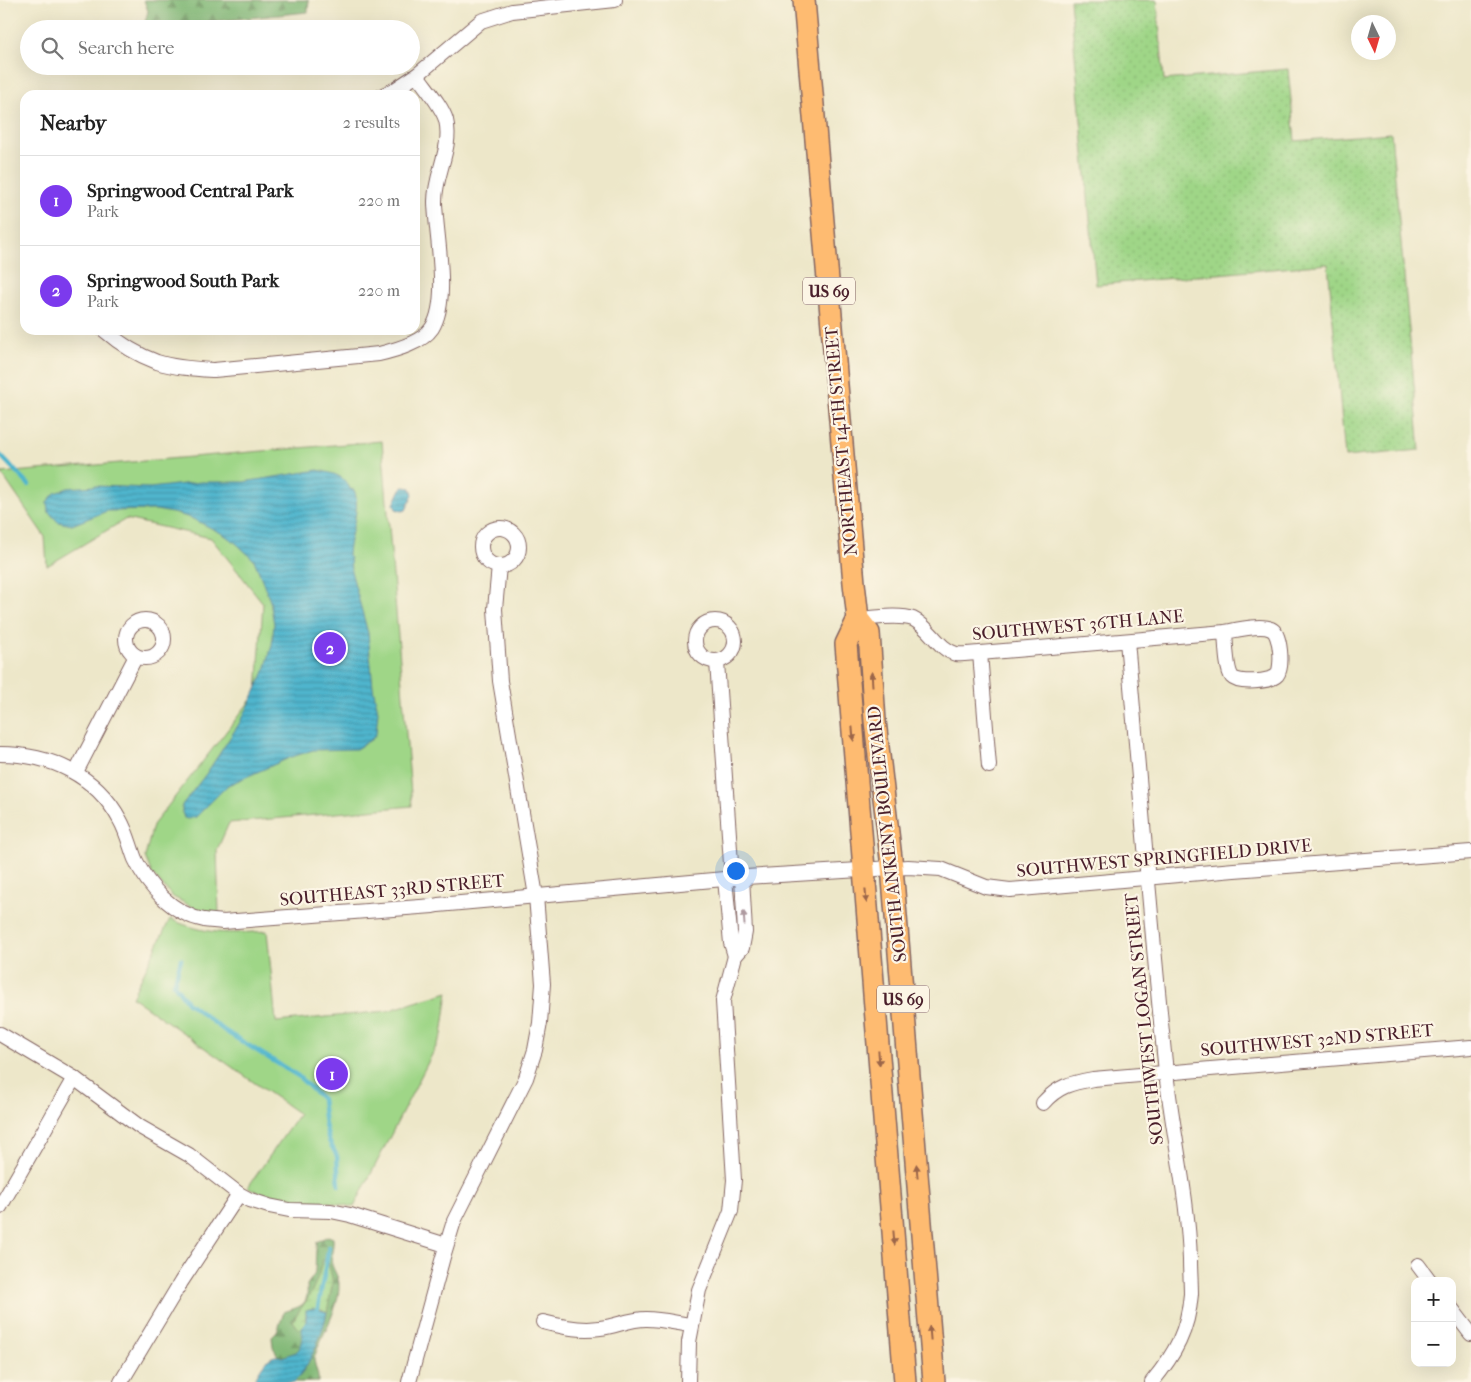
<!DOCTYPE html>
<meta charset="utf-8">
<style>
body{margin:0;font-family:"IM FELL French Canon",serif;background:#f2f2f2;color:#222}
.controls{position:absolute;right:15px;bottom:15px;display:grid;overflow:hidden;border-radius:10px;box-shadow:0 5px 20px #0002}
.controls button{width:45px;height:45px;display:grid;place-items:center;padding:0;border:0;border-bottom:1px solid #e0e0e0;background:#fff;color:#222;font:25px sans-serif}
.compass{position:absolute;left:1351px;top:15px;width:45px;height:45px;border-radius:50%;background:#fff;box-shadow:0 5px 20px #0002;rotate:175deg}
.you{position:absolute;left:735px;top:870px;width:18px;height:18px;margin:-12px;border:4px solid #fff;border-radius:50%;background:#1a73e8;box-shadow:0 0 0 8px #1a73e833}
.badge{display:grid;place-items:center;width:32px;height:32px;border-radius:50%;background:#7c3aed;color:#fff;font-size:16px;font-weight:700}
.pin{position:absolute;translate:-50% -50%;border:2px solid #fff;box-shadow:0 1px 5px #0006}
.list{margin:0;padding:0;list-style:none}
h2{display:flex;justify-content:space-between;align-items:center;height:65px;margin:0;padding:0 20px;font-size:21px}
h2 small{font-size:16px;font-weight:400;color:#767676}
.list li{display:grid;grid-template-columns:32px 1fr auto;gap:15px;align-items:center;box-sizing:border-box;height:90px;padding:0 20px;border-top:1px solid #e0e0e0}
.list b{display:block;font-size:19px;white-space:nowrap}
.list p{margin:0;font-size:16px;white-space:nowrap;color:#767676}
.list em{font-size:16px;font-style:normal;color:#767676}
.icon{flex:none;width:28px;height:28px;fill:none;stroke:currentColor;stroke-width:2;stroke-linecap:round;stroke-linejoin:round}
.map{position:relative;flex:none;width:1471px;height:1382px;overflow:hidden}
.search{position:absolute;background:#fff;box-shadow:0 5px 20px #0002;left:20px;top:20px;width:400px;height:55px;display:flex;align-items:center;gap:12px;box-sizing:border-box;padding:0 18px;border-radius:28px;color:#767676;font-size:19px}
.panel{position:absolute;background:#fff;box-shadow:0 5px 20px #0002;left:20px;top:90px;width:400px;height:245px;border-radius:15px}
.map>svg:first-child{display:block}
</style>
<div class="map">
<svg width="1471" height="1382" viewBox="0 0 1471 1382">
<defs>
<pattern id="grass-dots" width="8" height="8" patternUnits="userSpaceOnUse" patternTransform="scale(1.25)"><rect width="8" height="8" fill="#9fd687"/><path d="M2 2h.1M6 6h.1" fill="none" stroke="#8ab775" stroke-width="1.8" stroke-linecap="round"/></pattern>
<pattern id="forest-firs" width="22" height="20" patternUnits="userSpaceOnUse" patternTransform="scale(1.25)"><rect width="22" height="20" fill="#7fb774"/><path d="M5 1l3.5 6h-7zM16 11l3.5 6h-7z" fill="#6a945f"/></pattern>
<pattern id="wetland-marsh" width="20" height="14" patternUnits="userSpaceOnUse" patternTransform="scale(1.25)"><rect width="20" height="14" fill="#9fd687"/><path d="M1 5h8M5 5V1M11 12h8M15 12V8" fill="none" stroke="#8ab775"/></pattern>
<pattern id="water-rules" width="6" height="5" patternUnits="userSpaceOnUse" patternTransform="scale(1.25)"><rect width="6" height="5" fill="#4fb5cd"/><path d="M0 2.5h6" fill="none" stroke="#4493a7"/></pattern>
</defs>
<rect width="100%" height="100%" fill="#fcf5e5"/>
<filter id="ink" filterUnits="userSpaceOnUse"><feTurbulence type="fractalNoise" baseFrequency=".02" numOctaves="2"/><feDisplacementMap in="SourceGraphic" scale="10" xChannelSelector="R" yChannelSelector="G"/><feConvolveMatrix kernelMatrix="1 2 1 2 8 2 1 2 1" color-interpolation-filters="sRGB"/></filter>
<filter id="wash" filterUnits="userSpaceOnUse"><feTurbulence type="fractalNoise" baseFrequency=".0096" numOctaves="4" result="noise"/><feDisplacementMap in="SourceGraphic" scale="20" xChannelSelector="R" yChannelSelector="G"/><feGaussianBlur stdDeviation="1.12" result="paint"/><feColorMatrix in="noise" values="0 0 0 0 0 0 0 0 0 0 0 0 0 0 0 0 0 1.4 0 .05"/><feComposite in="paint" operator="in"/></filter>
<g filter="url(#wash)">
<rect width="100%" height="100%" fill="#ede7c9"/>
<path fill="url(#grass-dots)" stroke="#747a59" d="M1070 0H1157L1164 80 1288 69 1295 141 1391 133 1420 450 1345 457 1328 264 1096 285Z"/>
<g fill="url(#forest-firs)" stroke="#646b50">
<path d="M144 0H309L308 12 148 28 144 26 148 11Z"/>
<path d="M328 1236 333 1238C334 1247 330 1256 332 1265 334 1271 338 1276 339 1283 340 1310 321 1334 314 1359 315 1368 319 1374 318 1382H282L280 1359 273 1347 272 1337 277 1332 284 1312C300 1306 309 1307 307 1285 309 1281 312 1279 314 1275 316 1272 315 1249 317 1242Z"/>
</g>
<path fill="url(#wetland-marsh)" stroke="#747a59" d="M327 1258 333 1281 327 1312 318 1308 306 1316V1322L304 1327 299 1329 293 1321C297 1313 303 1306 308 1298 315 1287 319 1274 322 1261Z"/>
<g fill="#9fd687" stroke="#747a59">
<path d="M382 441 412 806 229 823 217 850 219 914 201 911 173 897 152 874 145 857 153 825 257 692 263 603 211 538 126 519 47 566 45 537 1 473Z"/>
<path d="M170 919C207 935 228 934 267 931L276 1022 387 1011 448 992 442 1035 354 1207 328 1202 285 1201 271 1198 248 1187 299 1114 132 997Z"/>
</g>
<g fill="url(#water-rules)" stroke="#4c6a7c">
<path d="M318 470C333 474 343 474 350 489L354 490C362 508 348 537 348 556L350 558 351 571 368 633 373 687 378 711 376 734 372 739 356 749 313 750 289 758 228 785 196 817 188 819 184 818 182 812V805L206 774 239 724 249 705 266 667 272 645 274 624 270 601 259 572 254 560 237 544 223 534 193 519 178 514 156 510 107 511 72 525 58 522 48 511 47 502 55 493 68 488 95 486 150 488 201 482H244Z"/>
<path d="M404 487 411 488 413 495 406 510 402 511 396 509 394 504 401 489Z"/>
<path d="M313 1308 327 1312C323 1333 309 1368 294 1382H253C259 1372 268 1351 282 1357L296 1352 299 1349 302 1343V1328L306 1322V1310Z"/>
</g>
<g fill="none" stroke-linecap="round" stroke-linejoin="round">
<g stroke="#4fb5cd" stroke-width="4.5">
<path d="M0 455 29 485"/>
<path d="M181 959 174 984 187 1002 225 1031 298 1076 322 1099 325 1125 329 1141 337 1156 339 1185"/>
<path d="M317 1313 329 1247"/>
</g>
</g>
</g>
<g filter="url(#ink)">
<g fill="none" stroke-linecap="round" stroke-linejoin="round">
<g stroke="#836562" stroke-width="16">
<g id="street">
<path d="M383 95 396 89 417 75 481 21 512 11 615 0"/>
<path d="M104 330C119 343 138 355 157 362 175 368 196 369 214 370L379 354C396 350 422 343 432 328 450 300 436 236 435 203 434 175 453 148 446 120 442 106 426 88 417 75"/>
<circle cx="500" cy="547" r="19"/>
<path d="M858 619C873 618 900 614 913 619 930 627 938 649 956 654 963 655 972 653 980 653L1225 632C1226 643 1226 669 1232 677 1238 684 1271 682 1277 675 1283 667 1281 633 1271 629 1261 624 1236 630 1225 632"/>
<circle cx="145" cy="639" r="19"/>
<circle cx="715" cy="641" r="20"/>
<path d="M1127 641C1140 784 1151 928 1166 1072 1173 1135 1188 1196 1190 1260 1190 1271 1191 1283 1191 1294 1188 1331 1175 1354 1152 1382"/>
<path d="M980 653 989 766"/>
<path d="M717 662 732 878"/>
<path d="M0 754C50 754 96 775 120 820 127 832 130 846 135 859 148 887 173 914 204 920 210 921 217 921 223 922L433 906 438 905 746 877 908 867 941 869 986 887 1010 890 1234 870 1471 852"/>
<path d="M76 772 136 656"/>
<path d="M725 879 731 943 735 956"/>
<path d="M0 1034 74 1078 140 1127 189 1155 239 1194 250 1200 269 1206 289 1210 331 1211 350 1215 446 1245"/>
<path d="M1043 1103C1058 1086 1071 1083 1093 1079L1471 1047"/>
<path d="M0 1207 74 1078"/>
<path d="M1418 1265 1430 1281"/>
<path d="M1452 1309 1471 1334"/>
<path d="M543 1322C562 1327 581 1331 600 1328 616 1326 630 1319 646 1319 661 1319 676 1323 691 1325"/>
<path d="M121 1382 181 1282 239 1194"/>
<path d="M409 1382 443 1257 454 1221 526 1078 535 1050 540 1023 543 984 536 896 500 681 495 609 499 566"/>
<path d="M688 1382 689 1342 699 1290 731 1211 734 1180 723 1001 735 956 742 948 745 932 742 877"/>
</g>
</g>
<g stroke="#836562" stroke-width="24">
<g id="primary">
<path d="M804 0 854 583 858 619 869 633 875 721 892 867 934 1382"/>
<path d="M858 619 846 644 905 1382"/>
</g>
</g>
<use href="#street" stroke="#fff" stroke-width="14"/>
<use href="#primary" stroke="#febb71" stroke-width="21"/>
</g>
<defs><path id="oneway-solid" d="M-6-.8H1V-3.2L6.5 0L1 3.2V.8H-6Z" transform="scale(1.25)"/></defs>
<g fill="#9b654a">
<use href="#oneway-solid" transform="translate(872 679) rotate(-94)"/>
<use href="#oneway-solid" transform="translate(853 734) rotate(85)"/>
<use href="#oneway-solid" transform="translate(866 896) rotate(85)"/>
<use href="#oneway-solid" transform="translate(879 1058) rotate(85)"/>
<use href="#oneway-solid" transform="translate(917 1171) rotate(-95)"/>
<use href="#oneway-solid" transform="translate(894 1238) rotate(85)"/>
<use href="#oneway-solid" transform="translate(930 1333) rotate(-95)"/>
</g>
<use fill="#ae9aa0" href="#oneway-solid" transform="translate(744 918) rotate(-94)"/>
</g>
<g text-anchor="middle" stroke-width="4.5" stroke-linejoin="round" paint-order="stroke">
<g fill="#fcf5e5" stroke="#7f5f63" stroke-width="1">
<rect x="803" y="277.5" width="52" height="27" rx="4"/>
<rect x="877" y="985.5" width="52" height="27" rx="4"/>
</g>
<g font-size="16" font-weight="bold" fill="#4a1f2b">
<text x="829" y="297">US 69</text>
<text x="903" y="1005">US 69</text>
</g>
<g font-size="18" fill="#4a1f2b" stroke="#fcf5e5">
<text transform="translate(841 441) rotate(-95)" y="6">NORTHEAST 14TH STREET</text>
<text transform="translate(1078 625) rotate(-5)" y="6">SOUTHWEST 36TH LANE</text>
<text transform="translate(887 834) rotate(-96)" y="6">SOUTH ANKENY BOULEVARD</text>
<text transform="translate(1164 858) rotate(-5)" y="6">SOUTHWEST SPRINGFIELD DRIVE</text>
<text transform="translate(392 890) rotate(-5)" y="6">SOUTHEAST 33RD STREET</text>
<text transform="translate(1144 1019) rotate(-96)" y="6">SOUTHWEST LOGAN STREET</text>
<text transform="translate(1317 1040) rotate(-5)" y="6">SOUTHWEST 32ND STREET</text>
</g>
</g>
</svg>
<div class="controls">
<button>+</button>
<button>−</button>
</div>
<svg class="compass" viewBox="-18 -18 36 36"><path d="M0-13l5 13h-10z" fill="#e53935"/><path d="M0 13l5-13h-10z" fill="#767676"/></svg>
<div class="you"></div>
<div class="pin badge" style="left:332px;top:1074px">1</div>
<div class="pin badge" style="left:330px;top:648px">2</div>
<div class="search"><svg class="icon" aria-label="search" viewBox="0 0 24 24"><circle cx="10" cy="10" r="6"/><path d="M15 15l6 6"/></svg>Search here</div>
<section class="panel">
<h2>Nearby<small>2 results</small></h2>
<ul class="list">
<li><span class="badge">1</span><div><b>Springwood Central Park</b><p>Park</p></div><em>220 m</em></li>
<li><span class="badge">2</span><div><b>Springwood South Park</b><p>Park</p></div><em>220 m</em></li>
</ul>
</section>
</div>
